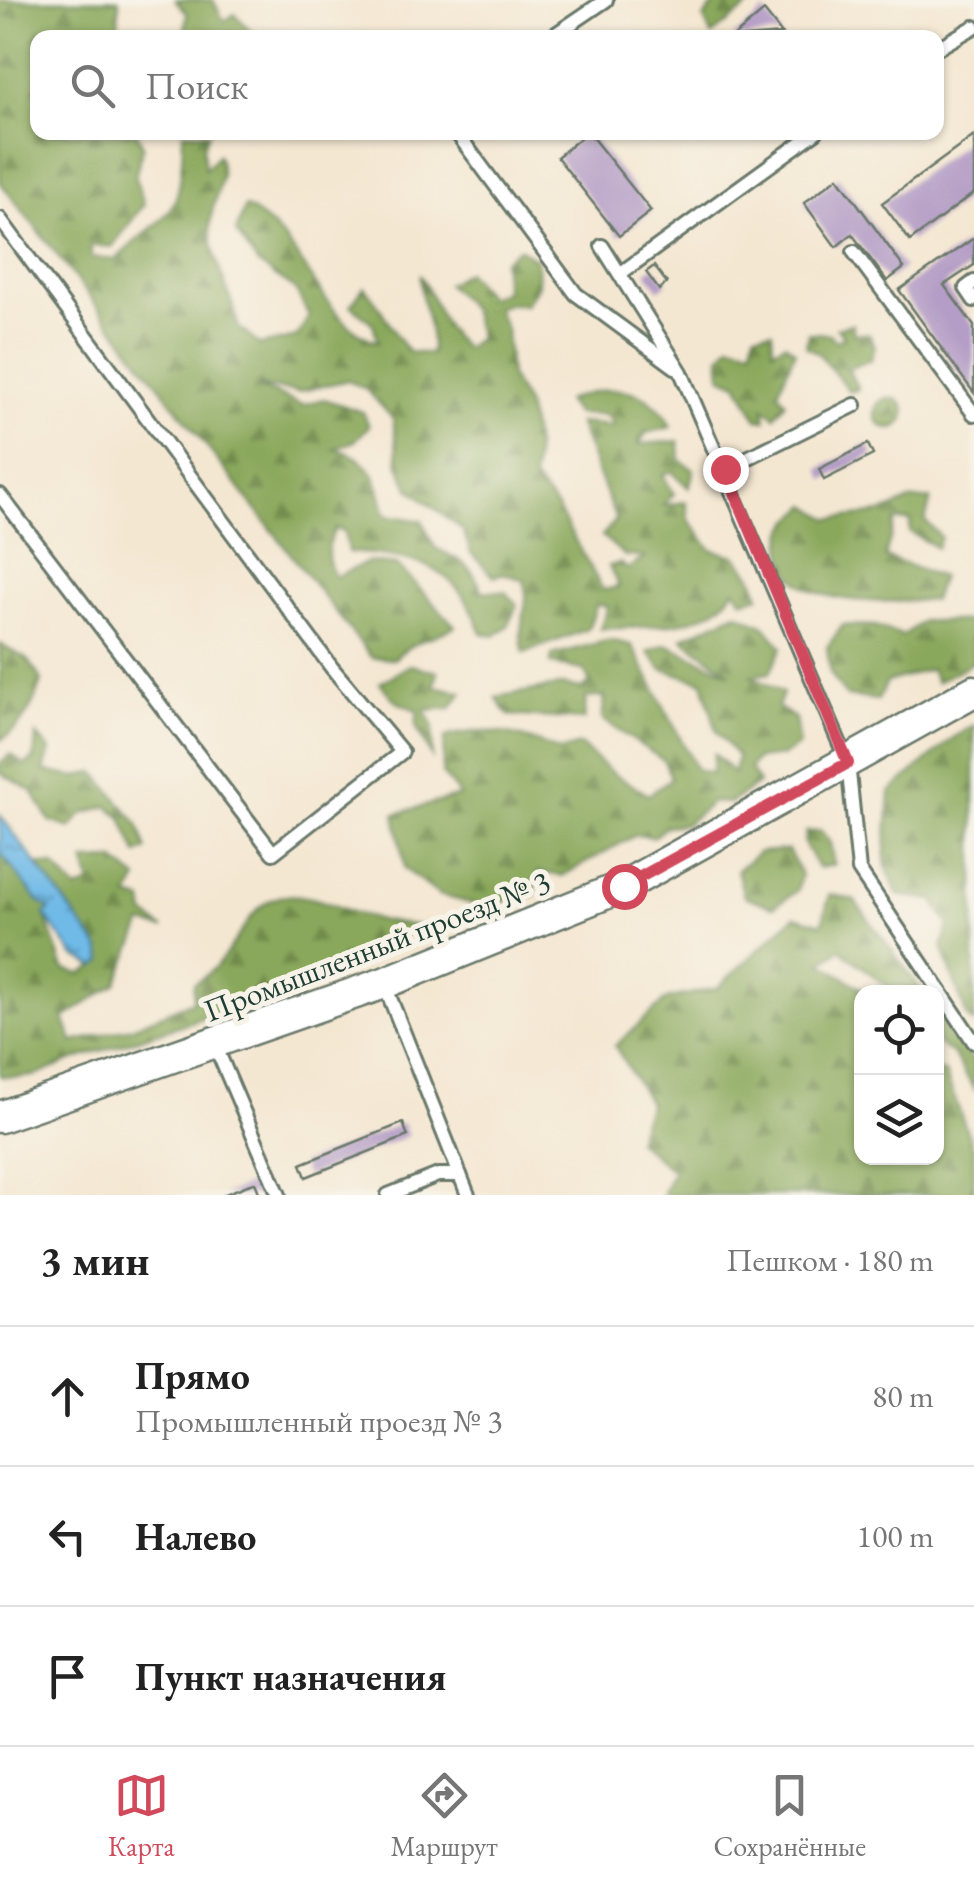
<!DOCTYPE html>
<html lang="ru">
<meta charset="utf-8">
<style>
body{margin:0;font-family:"EB Garamond",serif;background:#f6f6f6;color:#222}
.controls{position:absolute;right:30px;bottom:30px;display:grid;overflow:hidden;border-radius:20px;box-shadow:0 2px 8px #0004}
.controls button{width:90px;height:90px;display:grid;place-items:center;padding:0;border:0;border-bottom:2px solid #e0e0e0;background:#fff;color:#222;font:50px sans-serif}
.stop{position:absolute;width:30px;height:30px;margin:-22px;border:8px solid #d1495b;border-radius:50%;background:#fff}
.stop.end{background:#d1495b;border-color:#fff;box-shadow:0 2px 10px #0008}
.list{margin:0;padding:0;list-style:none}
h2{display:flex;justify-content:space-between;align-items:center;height:130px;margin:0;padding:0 40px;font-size:42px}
h2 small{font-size:32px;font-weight:400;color:#767676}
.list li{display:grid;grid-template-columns:65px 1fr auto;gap:30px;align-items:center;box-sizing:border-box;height:140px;padding:0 40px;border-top:2px solid #e0e0e0}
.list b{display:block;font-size:38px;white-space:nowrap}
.list p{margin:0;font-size:32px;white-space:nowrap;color:#767676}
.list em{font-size:32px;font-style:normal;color:#767676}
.icon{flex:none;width:55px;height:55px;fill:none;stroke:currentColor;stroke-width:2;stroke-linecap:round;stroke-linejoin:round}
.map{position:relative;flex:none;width:974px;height:1195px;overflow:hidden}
.search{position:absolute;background:#fff;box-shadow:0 2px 8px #0004;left:30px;right:30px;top:30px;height:110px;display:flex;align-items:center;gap:25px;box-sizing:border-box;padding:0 35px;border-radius:20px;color:#767676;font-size:38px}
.sheet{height:550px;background:#fff}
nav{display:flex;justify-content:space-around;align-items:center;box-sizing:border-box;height:140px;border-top:2px solid #e0e0e0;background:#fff;font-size:28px;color:#767676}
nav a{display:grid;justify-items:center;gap:5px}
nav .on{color:#d1495b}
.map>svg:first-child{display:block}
</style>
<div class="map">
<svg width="974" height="1195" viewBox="0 0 974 1195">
<defs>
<pattern id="forest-firs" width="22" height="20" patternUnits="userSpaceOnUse" patternTransform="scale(2.5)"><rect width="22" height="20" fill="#8aa85b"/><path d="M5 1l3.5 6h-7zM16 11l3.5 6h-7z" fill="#708a4c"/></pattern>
<pattern id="water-ripples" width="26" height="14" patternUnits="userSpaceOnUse" patternTransform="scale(2.5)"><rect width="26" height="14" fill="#6fbae8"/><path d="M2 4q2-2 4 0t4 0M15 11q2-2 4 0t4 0" fill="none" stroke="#5b98bd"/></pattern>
</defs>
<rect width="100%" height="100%" fill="#f7f3e8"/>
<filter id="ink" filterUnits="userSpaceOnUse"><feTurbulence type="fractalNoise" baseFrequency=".01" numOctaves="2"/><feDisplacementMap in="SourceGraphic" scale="20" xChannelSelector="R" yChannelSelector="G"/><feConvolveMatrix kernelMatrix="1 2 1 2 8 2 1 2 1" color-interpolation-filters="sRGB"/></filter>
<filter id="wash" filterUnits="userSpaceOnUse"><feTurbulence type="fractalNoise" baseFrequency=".0048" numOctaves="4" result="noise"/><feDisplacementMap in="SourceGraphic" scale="40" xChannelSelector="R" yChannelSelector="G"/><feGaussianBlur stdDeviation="2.25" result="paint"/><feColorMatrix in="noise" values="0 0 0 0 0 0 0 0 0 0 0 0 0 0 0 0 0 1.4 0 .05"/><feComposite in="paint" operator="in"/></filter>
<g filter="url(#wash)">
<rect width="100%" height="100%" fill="#f4e7d2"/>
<g fill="url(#forest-firs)" stroke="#547248" stroke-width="2.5">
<path d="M0 0H119L118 37 38 38V132L137 133 143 146 135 177 144 204 112 247 91 245V257L115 260C174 204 181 222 183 132L209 133 203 148 205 169 218 155C228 180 211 200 210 226 210 259 232 292 238 327L260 345 297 337 309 316 295 289 258 264 236 232 245 207C309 240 318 323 378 342L373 324 351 305 364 287C384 308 390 331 409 352L431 354C434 326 419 304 420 276 439 303 438 327 465 348L479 338 471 309 447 284 466 272 489 297 505 291 503 261 519 248 537 260 538 285 525 305 509 303 496 308 506 329 510 376 526 404 536 447 533 479 557 508 603 590 619 587 609 566 620 563 628 569 645 557 625 556 602 536 616 520 578 423 614 426 605 415 576 414 566 401C608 383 650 383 671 427L646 433 639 444 679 441 680 460 694 470 689 488 671 471 663 475 674 494 663 505 686 502 689 520 712 550 736 556 752 576 760 596 743 600 734 589C712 631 641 626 600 629L608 607 597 604 588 629 524 653C514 623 532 610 524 580L503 573 494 577 471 553 463 530 410 489 399 466 393 419 367 390 348 380 298 392 257 386 302 405 324 399 363 412 369 426 355 441 335 449C371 457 380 481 385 515L422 521 435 548C459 559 473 566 482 591L505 592 517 604 508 626 495 636 482 633C456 563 417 557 348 552L344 531 335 529C326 547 325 559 335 577L368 562 397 565 455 626C432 640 415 638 394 659L371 657 0 182Z"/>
<path d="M175 0H213L224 21 235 14 257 37H184L187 13Z"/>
<path d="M718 0H757L711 36 704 18Z"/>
<path d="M852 324 854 334H869L875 346 870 360 848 369 858 389 850 392 819 354 806 346 808 333 830 334 835 341 844 337 837 328Z"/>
<path d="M772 331 773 350 785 343 795 351 778 392 786 402 775 416 764 408 766 420 757 419 738 383 721 376V356L730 344 752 348 755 333Z"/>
<circle cx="890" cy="413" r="15"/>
<path d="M931 499 925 521 941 537 937 548 910 532V520L895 521 885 557 941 577 933 600C894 601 793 611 784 558 779 530 788 523 808 505L830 519 881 513 910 500Z"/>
<path d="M737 613 765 626 782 647 770 673 752 676 783 693 778 707 795 718 799 745 783 756 756 759 750 769 759 783 730 803 712 802 686 824 666 826 654 837 636 835 562 876 538 872 534 895 481 906 439 895 405 869 395 814 460 796 442 773 445 737C487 725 521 734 560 751L580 745 612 773 649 795 671 778 664 761 602 719 605 696 586 698 584 720 508 715 496 697 563 685 581 689 590 683 584 670 551 664 552 655 610 640 632 645 697 770 712 773 714 754 734 773 737 756 717 732 703 682 662 669 648 652 666 644 731 674 682 638Z"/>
<path d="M922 621H974V662L936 682 931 669 887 682 878 700 846 696 830 673 827 647 843 625 875 626 903 636Z"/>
<path d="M0 644 28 660 42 681C34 703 22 730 0 740Z"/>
<path d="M410 665 438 672 434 686 462 692 451 708 425 710 433 725 432 757 416 726 418 711 395 701 380 683Z"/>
<path d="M974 725V1023L967 1017 942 947 949 925 933 900 898 895 885 864 890 792 953 738Z"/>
<path d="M36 734 50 750 44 771 76 777 95 772 138 824 147 850 137 854 122 818 108 806 82 814 71 828 50 821 32 791 0 773V763L11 754 24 765 34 759Z"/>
<path d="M821 831 830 842 834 865 818 868 804 843 806 832Z"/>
<path d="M788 850 801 875 797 891 773 907 744 896 737 870 759 852Z"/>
<path d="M0 852 39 902 50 909 45 915 64 969 81 974 103 961 100 949 37 864 54 866 77 890 91 883 84 861 114 860 138 879 128 897 143 901 145 914 164 929 143 923 116 984 64 1018 73 1042 132 1027 193 1001 194 983C220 970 233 943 249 920 282 871 332 909 375 919 390 923 406 924 421 926 310 983 197 1021 79 1058 42 1070 43 1081 0 1076Z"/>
<path d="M830 894 854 900 923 992H894L840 949 822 963 867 992H862V1158H936L937 1070 945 1073 974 1150V1195H662L673 1171 636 1140 649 1103 615 1046 667 999 717 988 795 916 822 924Z"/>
<path d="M937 1011 974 1062V1089L953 1054 937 1043Z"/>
</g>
<path fill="url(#water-ripples)" stroke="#477c8e" stroke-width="2.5" d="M0 815 100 949 103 961 95 966 74 956 45 915 50 909 39 902 0 852Z"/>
<g id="blocks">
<g fill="#b49dc6">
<path d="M764 11 782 34 732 38Z"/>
<path d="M588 132 651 211 619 236 557 157Z"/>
<path d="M974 136V193L910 241 882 203Z"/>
<path d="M838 177 904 268 887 281 852 234 836 247 804 203Z"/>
<path d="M974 238V265L944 285 974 326V393L899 290Z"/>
<path d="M654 266 667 283 659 290 646 272Z"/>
<path d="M868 444 873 455 824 480 819 469Z"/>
<path d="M403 1123 408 1136 306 1177 301 1164Z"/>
<path d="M255 1182 260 1195H223Z"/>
</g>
</g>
</g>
<g filter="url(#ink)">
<use href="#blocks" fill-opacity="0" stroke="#6a786b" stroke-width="2.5"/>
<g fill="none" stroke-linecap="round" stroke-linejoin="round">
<g stroke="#6a786b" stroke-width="18">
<g id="service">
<path d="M550 38 606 0"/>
<path d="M936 49 974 27"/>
<path d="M456 132 576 294 675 367"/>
<path d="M0 219 332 668 402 752 273 853 0 495"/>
<path d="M602 246 681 372 848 763 859 870 974 1042"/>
<path d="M854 252 974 414"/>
<path d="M621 273 816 132"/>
<path d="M974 282 966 288 974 300"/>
<path d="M725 469 855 405"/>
<path d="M384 983 468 1195"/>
<path d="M215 1045 279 1195"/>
<path d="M388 1195 438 1175H460"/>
</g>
</g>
<g stroke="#6a786b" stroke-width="35">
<path id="tertiary" d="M0 1117 384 983 624 886 974 691"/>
</g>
<use href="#service" stroke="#fff" stroke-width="12"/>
<use href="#tertiary" stroke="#fff" stroke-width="30"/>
</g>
</g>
<g fill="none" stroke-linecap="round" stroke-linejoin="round" filter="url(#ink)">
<path stroke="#d1495b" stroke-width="12" d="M624 886 848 763 725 469"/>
</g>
<g text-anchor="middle" stroke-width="10" stroke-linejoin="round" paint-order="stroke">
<g font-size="32" fill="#1f3d34" stroke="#f7f3e8">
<text transform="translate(377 946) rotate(-21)" y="11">Промышленный проезд № 3</text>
</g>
</g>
</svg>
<div class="controls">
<button><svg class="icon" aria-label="locate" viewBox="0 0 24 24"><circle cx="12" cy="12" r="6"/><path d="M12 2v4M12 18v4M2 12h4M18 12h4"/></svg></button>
<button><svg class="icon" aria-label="layers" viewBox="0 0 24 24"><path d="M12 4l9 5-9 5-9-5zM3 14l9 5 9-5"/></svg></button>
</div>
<div class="stop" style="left:624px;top:886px"></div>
<div class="stop end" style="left:725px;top:469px"></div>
<div class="search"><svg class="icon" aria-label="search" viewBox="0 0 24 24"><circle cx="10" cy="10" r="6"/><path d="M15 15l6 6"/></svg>Поиск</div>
</div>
<section class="sheet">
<h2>3 мин<small>Пешком · 180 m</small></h2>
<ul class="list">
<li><svg class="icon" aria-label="ahead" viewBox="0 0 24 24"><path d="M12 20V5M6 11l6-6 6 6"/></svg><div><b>Прямо</b><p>Промышленный проезд № 3</p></div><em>80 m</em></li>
<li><svg class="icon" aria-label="left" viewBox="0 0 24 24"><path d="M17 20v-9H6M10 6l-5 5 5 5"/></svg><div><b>Налево</b></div><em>100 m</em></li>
<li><svg class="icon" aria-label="arrive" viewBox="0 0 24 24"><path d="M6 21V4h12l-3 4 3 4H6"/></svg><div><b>Пункт назначения</b></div></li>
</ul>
</section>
<nav>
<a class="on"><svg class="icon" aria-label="map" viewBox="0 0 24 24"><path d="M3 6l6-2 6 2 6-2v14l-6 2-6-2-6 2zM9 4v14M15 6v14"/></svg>Карта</a>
<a><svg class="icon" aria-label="directions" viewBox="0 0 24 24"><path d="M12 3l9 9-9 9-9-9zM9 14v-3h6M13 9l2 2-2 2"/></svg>Маршрут</a>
<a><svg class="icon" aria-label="saved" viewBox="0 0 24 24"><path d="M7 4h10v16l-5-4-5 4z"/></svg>Сохранённые</a>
</nav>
